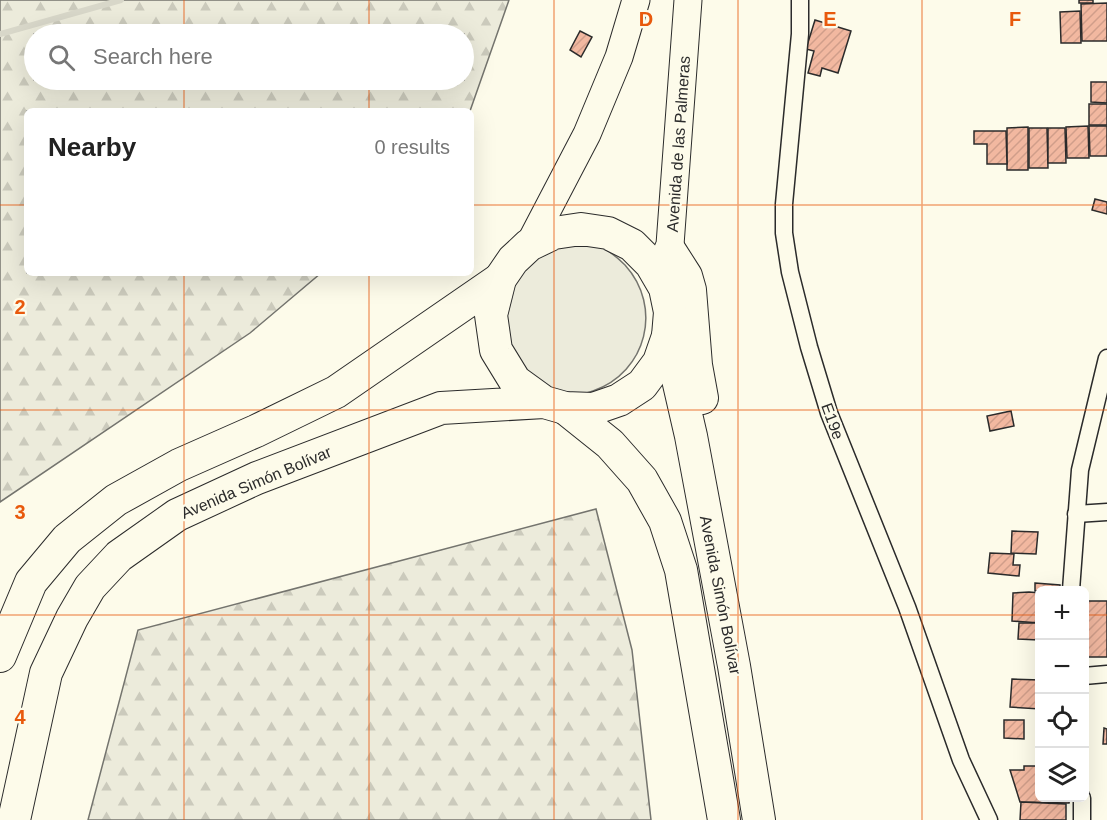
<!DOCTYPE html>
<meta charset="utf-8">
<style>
body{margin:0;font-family:Helvetica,sans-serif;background:#f2f2f2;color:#222}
.controls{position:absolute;right:18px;bottom:18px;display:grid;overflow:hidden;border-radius:9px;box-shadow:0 6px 24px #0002}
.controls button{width:54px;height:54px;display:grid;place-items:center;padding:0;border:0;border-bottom:2px solid #e0e0e0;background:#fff;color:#222;font:30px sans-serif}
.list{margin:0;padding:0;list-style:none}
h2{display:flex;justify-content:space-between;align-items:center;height:78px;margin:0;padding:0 24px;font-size:26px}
h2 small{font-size:20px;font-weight:400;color:#767676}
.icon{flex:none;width:33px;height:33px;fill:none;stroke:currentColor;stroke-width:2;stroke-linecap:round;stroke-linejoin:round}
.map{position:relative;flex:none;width:1107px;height:820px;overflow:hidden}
.search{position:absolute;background:#fff;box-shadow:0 6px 24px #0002;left:24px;top:24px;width:450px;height:66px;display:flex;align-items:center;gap:15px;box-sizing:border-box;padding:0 21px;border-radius:33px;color:#767676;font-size:22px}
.panel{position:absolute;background:#fff;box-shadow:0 6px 24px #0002;left:24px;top:108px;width:450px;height:168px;border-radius:9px}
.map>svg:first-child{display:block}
</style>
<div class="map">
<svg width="1107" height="820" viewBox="0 0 1107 820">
<defs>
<pattern id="forest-firs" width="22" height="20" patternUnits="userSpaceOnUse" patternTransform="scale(1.5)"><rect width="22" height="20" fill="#ecebdb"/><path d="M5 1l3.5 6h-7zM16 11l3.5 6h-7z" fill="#cbcabc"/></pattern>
<pattern id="building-hatch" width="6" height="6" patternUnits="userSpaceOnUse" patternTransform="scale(1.5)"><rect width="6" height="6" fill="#f2b8a0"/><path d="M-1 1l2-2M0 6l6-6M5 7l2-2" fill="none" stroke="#d09e8a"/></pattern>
</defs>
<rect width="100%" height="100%" fill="#fdfbea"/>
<path fill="#ecebdb" stroke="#74746e" stroke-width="1.5" d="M545 245C557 245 584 242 595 245 606 248 617 257 625 265 663 307 647 372 593 391 583 395 568 397 557 395 546 392 524 377 513 371L495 299Z"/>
<g fill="url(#forest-firs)" stroke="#74746e" stroke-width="1.5" fill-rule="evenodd">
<path d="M0 0H509L470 111H27V273H321L250 333 0 502ZM34 34H464V80H34Z"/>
<path d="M596 509 632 650 651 820H88L138 630Z"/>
</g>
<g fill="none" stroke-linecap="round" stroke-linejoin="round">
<path stroke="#d8d7c9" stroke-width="6" d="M0 34 121 0"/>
</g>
<g fill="url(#building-hatch)" stroke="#2b2b2b" stroke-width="1.5">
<rect x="1079" y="0" width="14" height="3"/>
<path d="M1107 3V41H1082L1081 4Z"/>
<path d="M1080 11 1081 43H1061L1060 12Z"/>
<path d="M815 20 851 31 838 73 822 68 820 76 808 73 814 51 806 49Z"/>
<path d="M580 31 592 37 581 57 570 50Z"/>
<path d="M1091 82H1107V103L1091 102Z"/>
<rect x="1089" y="104" width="18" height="21"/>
<path d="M1088 126 1089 158H1067L1066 127Z"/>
<path d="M1089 126H1107V156H1090Z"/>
<path d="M1028 127V170H1007V128Z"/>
<path d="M1029 128H1047L1048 168H1029Z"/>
<path d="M1048 128H1065L1066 163H1048Z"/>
<path d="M974 131H1006L1007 164H987V144H974Z"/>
<path d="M1095 199 1107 202V214L1092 210Z"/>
<path d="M1011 411 1014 426 990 431 987 416Z"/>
<path d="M1012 531 1038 532 1036 554 1011 553Z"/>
<path d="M990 553 1014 554 1013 565H1020L1019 576 988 573Z"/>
<path d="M1035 583 1060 585V590L1035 591Z"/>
<path d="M1029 592 1040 593V623L1012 621 1013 593Z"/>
<rect x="1084" y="601" width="23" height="56"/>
<path d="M1019 623H1040V648L1039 640 1018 639Z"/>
<path d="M1012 679 1040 680V709L1010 707Z"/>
<path d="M1004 720H1024V739L1004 738Z"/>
<path d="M1104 728 1107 729V744H1103Z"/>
<path d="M1024 766H1040V798H1070L1069 803 1020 802 1010 770H1024Z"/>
<path d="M1021 802 1066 804V820H1020Z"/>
</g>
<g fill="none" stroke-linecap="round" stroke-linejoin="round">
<g stroke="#2b2b2b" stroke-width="19">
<g id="street">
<path d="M800 0V34L784 204V233L790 272 809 347 829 413 907 607 961 760 989 820"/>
<path d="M1076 514 1107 512"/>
<path d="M1071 590 1080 470 1107 358"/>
<path d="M1084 676 1107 674"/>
<path d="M1082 798V820"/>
</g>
</g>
<g stroke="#2b2b2b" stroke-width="29">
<g id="primary">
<path d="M529 245 587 134 619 57 636 0"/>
<path d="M668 272 688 0"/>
</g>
</g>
<g stroke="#2b2b2b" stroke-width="34">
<g id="highway">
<path d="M670 251 686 276 690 290 696 365 702 398"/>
<path d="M668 336 691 436 734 666 759 820"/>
<path d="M565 408 610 444 642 480 665 521 681 570 724 820"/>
<path d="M0 656 31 582 67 539 116 500 179 465 256 431 336 392 500 279"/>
<path d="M14 820 46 673 72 618 90 587 119 556 177 515 257 478 441 408 544 402 565 408 593 409 619 400 642 385 659 362 668 336 670 312 665 288 651 264 632 245 608 233 581 229 554 233 529 245 513 260 500 279 491 315 496 350 515 381 544 402"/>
</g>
</g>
<use href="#street" stroke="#fdfbea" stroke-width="16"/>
<use href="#primary" stroke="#fdfbea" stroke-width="27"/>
<use href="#highway" stroke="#fdfbea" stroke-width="32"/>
</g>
<path fill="none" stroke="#e8590c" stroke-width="1.5" stroke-opacity="0.55" d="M184 0V34M369 0V34M554 0V820M738 0V820M922 0V820M184 80V111M369 80V111M0 205H27M471 205H1107M184 273V820M369 273V820M0 410H1107M0 615H1040M1084 615H1107"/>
<g text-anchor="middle" stroke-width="4.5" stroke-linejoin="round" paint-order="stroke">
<g font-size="16" fill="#2b2b2b" stroke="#fdfbea">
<text transform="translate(678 144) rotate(-86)" y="6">Avenida de las Palmeras</text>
<text transform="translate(833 421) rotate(70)" y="6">E19e</text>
<text transform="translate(256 482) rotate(-23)" y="6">Avenida Simón Bolívar</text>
<text transform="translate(721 595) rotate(79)" y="6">Avenida Simón Bolívar</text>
</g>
</g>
<g font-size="20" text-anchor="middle" font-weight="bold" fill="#e8590c" stroke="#fdfbea" stroke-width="4.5" stroke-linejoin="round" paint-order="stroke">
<text x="646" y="26">D</text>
<text x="830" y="26">E</text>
<text x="1015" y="26">F</text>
<text x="20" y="314">2</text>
<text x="20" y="519">3</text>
<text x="20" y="724">4</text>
</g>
</svg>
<div class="controls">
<button>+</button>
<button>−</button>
<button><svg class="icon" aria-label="locate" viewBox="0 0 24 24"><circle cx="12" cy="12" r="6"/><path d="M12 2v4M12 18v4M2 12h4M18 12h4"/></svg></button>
<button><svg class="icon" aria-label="layers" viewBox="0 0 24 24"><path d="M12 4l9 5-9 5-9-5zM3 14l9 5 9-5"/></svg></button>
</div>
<div class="search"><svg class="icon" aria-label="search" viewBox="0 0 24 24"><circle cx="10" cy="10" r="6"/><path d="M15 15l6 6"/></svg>Search here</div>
<section class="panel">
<h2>Nearby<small>0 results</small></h2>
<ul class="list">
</ul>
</section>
</div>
